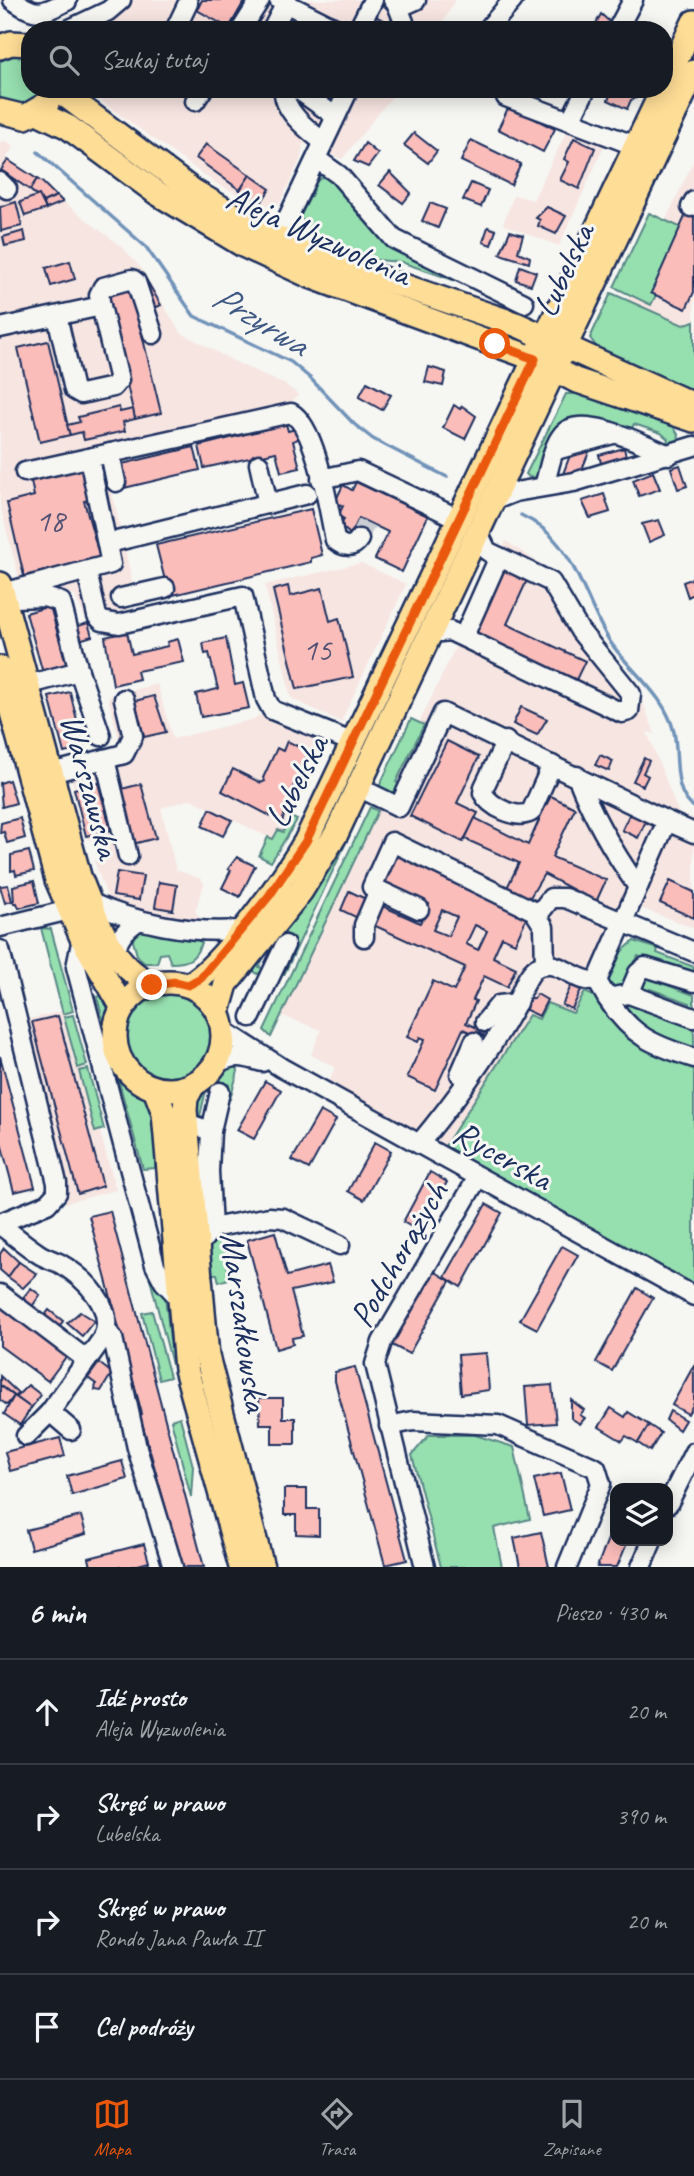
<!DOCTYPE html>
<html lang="pl">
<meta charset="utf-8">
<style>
body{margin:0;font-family:Caveat,sans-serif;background:#242831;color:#f1f3f6}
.controls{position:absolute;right:21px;bottom:21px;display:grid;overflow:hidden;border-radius:14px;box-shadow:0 4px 18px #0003}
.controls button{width:63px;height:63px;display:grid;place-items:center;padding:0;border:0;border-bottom:2px solid #363941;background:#171b24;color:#f1f3f6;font:35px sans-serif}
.stop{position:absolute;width:21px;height:21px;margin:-16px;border:5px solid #ea580c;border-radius:50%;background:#fff}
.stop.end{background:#ea580c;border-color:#fff;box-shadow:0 2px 7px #0008}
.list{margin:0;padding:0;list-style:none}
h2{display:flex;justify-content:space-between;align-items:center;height:91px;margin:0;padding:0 28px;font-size:30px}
h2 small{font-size:23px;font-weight:400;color:#9ea1a6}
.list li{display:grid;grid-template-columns:46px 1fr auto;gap:21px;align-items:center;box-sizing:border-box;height:105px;padding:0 28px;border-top:2px solid #363941}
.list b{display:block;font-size:26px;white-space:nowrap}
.list p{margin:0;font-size:23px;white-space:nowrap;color:#9ea1a6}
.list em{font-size:23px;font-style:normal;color:#9ea1a6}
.icon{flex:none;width:38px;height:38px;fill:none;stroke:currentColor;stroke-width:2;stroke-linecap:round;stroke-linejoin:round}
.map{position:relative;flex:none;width:694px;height:1567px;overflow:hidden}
.search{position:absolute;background:#171b24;box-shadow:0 4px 18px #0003;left:21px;right:21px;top:21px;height:77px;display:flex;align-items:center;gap:18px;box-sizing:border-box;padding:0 24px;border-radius:28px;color:#9ea1a6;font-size:26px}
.sheet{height:511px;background:#171b24}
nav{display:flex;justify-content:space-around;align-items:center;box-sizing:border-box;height:98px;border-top:2px solid #363941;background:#171b24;font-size:19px;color:#9ea1a6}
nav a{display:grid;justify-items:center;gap:4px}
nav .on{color:#ea580c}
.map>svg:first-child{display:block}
</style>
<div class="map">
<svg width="694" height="1567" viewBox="0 0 694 1567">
<rect width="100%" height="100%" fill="#f6f6f2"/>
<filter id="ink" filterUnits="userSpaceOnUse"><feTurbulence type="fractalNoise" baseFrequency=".0143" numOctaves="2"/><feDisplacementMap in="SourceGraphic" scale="14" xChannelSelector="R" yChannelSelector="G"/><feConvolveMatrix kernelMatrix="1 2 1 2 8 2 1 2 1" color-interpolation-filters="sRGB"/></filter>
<g filter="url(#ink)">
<g fill="#f7e5e1">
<path d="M122 0H455L439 30H102L126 3Z"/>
<path d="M84 89H398L342 159 303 143 301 158 280 203 261 206 215 183Z"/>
<path d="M569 127 605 144 559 246 503 224 514 195 533 200Z"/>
<path d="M6 141 14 147 6 158 122 247 141 268 180 332 233 361 284 384 299 395 290 403 102 447 137 603 128 605 129 609 86 619 74 594H23L0 505V143Z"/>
<path d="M694 160V330L622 313Z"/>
<path d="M506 541 554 573 590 637 639 693 655 734 647 732 679 814 694 819V928L638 907 600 999 573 1013 539 1019 528 1016 445 1146 329 1082 335 1067 311 1055 321 1030 280 1015Z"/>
<path d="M361 563 406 584 341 722 291 698 265 585Z"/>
<path d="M157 684 173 739 254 719 259 715 325 741 280 843 191 799 161 808 176 870 201 879 204 884 195 911 200 919 172 920 117 909 108 899 94 861 103 860 97 838 88 840 86 836 67 760 115 747 119 739 108 697Z"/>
<path d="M66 1010 116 1190 66 1203 21 1021Z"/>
</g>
<g fill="#96dfaf" stroke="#588786" stroke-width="2">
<path d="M11 54 30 55V89H45C36 107 15 110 0 97V62Z"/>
<path d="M323 176 329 177 390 244 514 308 462 283 401 262 377 260 318 238 309 232 300 216 314 190 310 187Z"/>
<path d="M649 213 682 228 651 293 656 295 651 305 614 287Z"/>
<path d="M611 293 683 325 694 321V392L599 350 590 338Z"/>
<path d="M566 394H576L673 426 679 436 677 443H667L668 439 661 433 634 424 631 430 612 422 610 426H564L541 478 529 477 526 474Z"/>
<path d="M411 719 424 725 396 782 401 785 399 793 394 796 377 791Z"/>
<path d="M366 800 284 975 278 974 294 938 285 933 280 942 271 941 259 967 267 970 257 974 252 969 362 801Z"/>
<path d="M370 807 378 811 271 1037 264 1030Z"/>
<path d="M290 817 297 820 271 862 259 856 268 837 273 839 278 830 283 832Z"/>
<path d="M41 928 51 929 73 1011 63 1014Z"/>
<path d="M139 929 195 938 202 943C194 959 190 963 171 963L167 953 160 954 157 963H144L137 955 131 934Z"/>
<path d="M634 941 658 949 657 953 694 967V977L638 956 625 987 612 989 608 983 621 952Z"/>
<path d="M643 974H655L653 980 694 995V1014L688 1009 690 1003 650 989 647 995 639 991Z"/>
<path d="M606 987 694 1021V1288L445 1146 529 1015 539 1019 547 1003 573 1013 585 992 600 999Z"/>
<circle cx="169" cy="1036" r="45"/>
<path d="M106 995C114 1014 102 1034 108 1054 115 1080 133 1081 147 1098 161 1115 156 1148 155 1168L143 1169 119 1082 112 1080 97 1023 104 1024 97 997Z"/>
<path d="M73 1015 87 1065 78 1068 64 1017Z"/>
<path d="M235 1061 238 1071 230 1099 225 1098 229 1084 218 1081 216 1090H206L200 1116 209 1118 200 1123 194 1106C203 1089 218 1070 235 1061Z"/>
<path d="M88 1069 104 1129 95 1132 79 1071Z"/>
<path d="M226 1230 228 1279 219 1282 217 1274H211L205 1245Z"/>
<path d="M149 1275 165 1296 170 1339 188 1407H183Z"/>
<path d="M152 1311 170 1377 159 1380 142 1313Z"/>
<path d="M180 1417 193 1466 191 1497 171 1420Z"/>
<path d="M429 1435H475L514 1447 530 1519 494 1528 502 1567H441L412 1455Z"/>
</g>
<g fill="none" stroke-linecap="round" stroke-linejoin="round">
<g stroke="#7193b9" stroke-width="3.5">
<path d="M38 152 146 247 194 316 291 362 310 378 354 424 373 439 447 477"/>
<path d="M521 515C536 522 549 532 559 545 581 573 590 609 609 640 629 671 665 694 674 732 679 753 672 794 694 807"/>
</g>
</g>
<g fill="#fabdba" stroke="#1b2f5e" stroke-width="2" fill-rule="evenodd">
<path d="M202 0H245L229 28 197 10Z"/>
<path d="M601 14 612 24 609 30 593 29Z"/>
<path d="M375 16 403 30H368Z"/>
<path d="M613 89H636V98L631 100 627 109 608 100Z"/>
<path d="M509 106 555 129 543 152 498 129Z"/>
<path d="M414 133 437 151 428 163 404 145Z"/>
<path d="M574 138 595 148 579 189 560 180 569 162 564 159Z"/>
<path d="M471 140 521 164 511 185 461 161Z"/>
<path d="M365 143 378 154 368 167 354 161Z"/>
<path d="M206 144 250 175 240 190 196 158Z"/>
<path d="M8 160 37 179 30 190 1 170Z"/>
<path d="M390 172 411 193 403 203 379 185Z"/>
<path d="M250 175 270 189 260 204 240 190Z"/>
<path d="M37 179 43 183 56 196 43 202 30 190Z"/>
<path d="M471 183 488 190 481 207 463 200Z"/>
<path d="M39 195 46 209 25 216 20 202Z"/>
<path d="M57 196 63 202 46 209 43 202Z"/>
<path d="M16 202 22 226 1 231 0 207Z"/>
<path d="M430 203 446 209 438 228 422 221Z"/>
<path d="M547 207 566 216 556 234 538 226 540 220 536 218Z"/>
<path d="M687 212 694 214V292L686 309 651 293Z"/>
<path d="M488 227 496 230 491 245 483 242Z"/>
<path d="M24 231 26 241 5 246 3 237Z"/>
<path d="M510 231 523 235 518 252 530 257 529 263 500 254Z"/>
<path d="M70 261 75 279 51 286 46 268Z"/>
<path d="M520 266 536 272 531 285 516 280Z"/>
<path d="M147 281 161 305 155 308 141 285Z"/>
<path d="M130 285 161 413 135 419 105 291Z"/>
<path d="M48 341 70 435 40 442 18 348Z"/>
<path d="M429 367 446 372 443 386 425 382Z"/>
<path d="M367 382 391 395 382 410 359 397Z"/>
<path d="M454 405 460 409 462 406 476 416 465 439 443 428Z"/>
<path d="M119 407 120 412 133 409 135 419 123 422 125 431 84 440 82 432 70 435 67 425 80 422 78 417Z"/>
<path d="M286 424 288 431 296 429 298 439 293 441 300 468 281 472 276 452 204 468 199 446Z"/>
<path d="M575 442 591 447 575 487 560 482Z"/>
<path d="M194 447 200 470 124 488 118 465Z"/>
<path d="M624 448 628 464 603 471 599 455Z"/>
<path d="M680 465 687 486 678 489 671 468Z"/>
<path d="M82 469 89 500 84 501 100 558 24 576 7 503 34 496 31 481Z"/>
<path d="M653 472 660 489 639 496 633 480Z"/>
<path d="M356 482 428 516 402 572 375 559 388 532 359 518 351 535 341 526 344 519 338 516 343 506 335 502 343 485 352 490Z"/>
<path d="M604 494 610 512 590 518 582 501Z"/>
<path d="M311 509 322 555 311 558V562L169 596 156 545Z"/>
<path d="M659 520 665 535 649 542 642 524Z"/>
<path d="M506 565 529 576 507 624 585 661 574 684 472 636Z"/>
<path d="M694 578V594L688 597 683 582Z"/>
<path d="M288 586 290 596 322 588 330 621 339 618 353 677 297 689 273 590Z"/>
<path d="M50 606 67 667 43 673 26 613Z"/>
<path d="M88 623 92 636 76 641 72 628Z"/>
<path d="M127 632 132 654 168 646 167 642 178 639 184 662 137 671 139 679 113 685 105 637Z"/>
<path d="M226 638 235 685 243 683 249 708 201 717 196 694 218 689 209 653 205 654 203 643Z"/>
<path d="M70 692 84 748 64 753 49 697Z"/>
<path d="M154 696 166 732 144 737 135 701Z"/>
<path d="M521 707 547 719 537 735 513 724Z"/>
<path d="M287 741 309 752 289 796 293 798 290 804 288 803 282 822 222 791 233 769 261 783 265 781 263 778 277 748 283 751Z"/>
<path d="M447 741 479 757 457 803 478 813 463 842 410 816Z"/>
<path d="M600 755 613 761 609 771 595 765Z"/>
<path d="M644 758 649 761 643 773 648 776 643 786 633 781Z"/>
<path d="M9 780 16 803 2 807 0 783Z"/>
<path d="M98 783 111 830 86 836 74 789Z"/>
<path d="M141 784 156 838 133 844 118 790Z"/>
<path d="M551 796 575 808 552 857 606 880 596 902 544 874 526 904 504 894 519 863 465 839 475 818 528 845 540 818 537 816 540 809 543 811Z"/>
<path d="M210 809 232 820 223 836 202 826Z"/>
<path d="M631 811V814L646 821 638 838 622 830Z"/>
<path d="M20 818 25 838 7 843 4 832 0 833 1 823Z"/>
<path d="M29 851 34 871 16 875 15 870 11 871V855Z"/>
<path d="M397 855 528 915 515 943 502 937 493 957 516 968 507 987 484 976 473 1000 476 1001 466 1023 475 1027 478 1019 488 1024 479 1044 469 1040 472 1033 463 1029 435 1090 407 1077 425 1039 420 1037 418 1042 407 1037 433 981 454 991 465 967 369 923 378 904 420 923 429 904 384 883ZM442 910 457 917 448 936 433 930ZM475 925 487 931 478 950 466 944Z"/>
<path d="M237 857 255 866 240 897 222 888 231 870 228 869Z"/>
<path d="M117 872 143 876 139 900 113 896Z"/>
<path d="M34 881 39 903 19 908 17 903 14 904 13 886Z"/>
<path d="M670 881 694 892V918L660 903Z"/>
<path d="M159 882 177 885 173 910 155 907Z"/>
<path d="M8 885 12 901 5 903 0 886Z"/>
<path d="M349 891 372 902 364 921 341 910Z"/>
<path d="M571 986 581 990 572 1009 562 1005Z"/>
<path d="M537 994 547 1000 539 1016 522 1008 528 996 534 999Z"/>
<path d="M58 1016 103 1186 78 1194 32 1022Z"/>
<path d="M0 1056 35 1187 14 1192 0 1139Z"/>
<path d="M265 1081 281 1090 254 1139 237 1130Z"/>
<path d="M320 1111 336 1120 309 1169 292 1160Z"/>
<path d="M375 1142 391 1151 364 1200 348 1191Z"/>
<path d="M430 1172 447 1182 419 1231 403 1222Z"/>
<path d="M486 1204 502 1213 461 1287 445 1277Z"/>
<path d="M110 1211 204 1567H182L140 1415 142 1414 89 1216Z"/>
<path d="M275 1232 287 1276 328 1265 333 1282 291 1291 303 1336 292 1338 293 1344 276 1349 247 1240Z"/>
<path d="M562 1246 578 1255 537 1329 520 1320Z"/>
<path d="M4 1248 19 1262 8 1277 0 1270V1254Z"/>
<path d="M19 1262 37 1274 23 1288 8 1277Z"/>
<path d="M434 1271 450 1281 409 1354 392 1345Z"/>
<path d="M31 1288 40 1295 31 1308 21 1300Z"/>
<path d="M637 1288 653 1298 612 1371 596 1362Z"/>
<path d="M0 1304 68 1354 48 1381 0 1346Z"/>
<path d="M49 1310 63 1321 58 1329 43 1318Z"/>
<path d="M80 1312 94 1321 82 1336 67 1323Z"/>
<path d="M486 1353 489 1390 461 1394 458 1355Z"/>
<path d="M99 1363 112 1373 101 1391 95 1390 96 1384 88 1378Z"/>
<path d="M694 1365V1403L688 1414 672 1405Z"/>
<path d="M355 1367 407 1560 385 1565 335 1381V1372Z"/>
<path d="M0 1376 18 1393 16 1397 0 1385Z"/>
<path d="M0 1385 14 1396 7 1405 0 1400Z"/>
<path d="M28 1385 41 1395 31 1408 16 1397Z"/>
<path d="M552 1385 556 1423 528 1425 525 1387Z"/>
<path d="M14 1396 31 1408 20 1425 4 1414Z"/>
<path d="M259 1398H283V1418H295V1444H272V1424H260Z"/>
<path d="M571 1400 584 1410 580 1415 585 1418 580 1424 571 1418Z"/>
<path d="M611 1408 625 1417 628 1412 649 1425 638 1443 626 1436 622 1441 599 1427Z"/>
<path d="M670 1411 685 1420 679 1430 666 1420Z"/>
<path d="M649 1425 661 1433 650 1451 638 1443Z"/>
<path d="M60 1438 65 1456 10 1471 5 1452Z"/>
<path d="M122 1461 127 1479 72 1495 67 1476Z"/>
<path d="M561 1473 570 1510 543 1516 534 1479Z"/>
<path d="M284 1489H307V1509H319V1535L296 1534V1515H284Z"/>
<path d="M81 1516 86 1534 31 1549 26 1530Z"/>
<path d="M615 1521V1541H628L617 1567H597Z"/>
<path d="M541 1532 549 1567H520L514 1538Z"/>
<path d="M144 1544 149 1562 131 1567H91L89 1558Z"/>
</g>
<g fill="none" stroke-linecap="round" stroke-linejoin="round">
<g stroke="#caced4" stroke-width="18" stroke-dasharray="18 9" stroke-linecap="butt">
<path d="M385 30 389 23"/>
<path d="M359 539 367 522"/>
</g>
<g stroke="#1b2f5e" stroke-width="23">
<g id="minor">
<path d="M13 0C37 17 41 14 67 1"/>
<path d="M279 0 339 30"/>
<path d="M393 0 407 4 416 0"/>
<path d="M396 2 404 22 400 29"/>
<path d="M68 30 108 11 121 0"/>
<path d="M175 30 188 3"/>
<path d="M241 30 260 0"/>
<path d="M272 30 286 3"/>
<path d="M358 30 373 0"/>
<path d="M487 30 513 0"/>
<path d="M617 30 633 0"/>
<path d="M284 89C282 110 308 130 322 141"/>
<path d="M297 89 335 116"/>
<path d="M506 97 636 146"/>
<path d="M195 101 203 89"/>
<path d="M571 119 586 89"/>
<path d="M318 160 339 175 394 239 524 303"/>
<path d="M0 182 7 189"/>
<path d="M691 207 694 201"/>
<path d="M267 244 275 241 281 232 349 89"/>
<path d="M57 316 74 390 81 394 113 387 119 380 101 306"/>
<path d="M0 328 101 306 99 295 103 287 132 279 136 282 153 334"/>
<path d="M556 450 613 434"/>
<path d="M110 453 116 482"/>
<path d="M259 464 268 504"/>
<path d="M25 472 291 413C317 427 329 512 335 540 343 547 353 549 359 539"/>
<path d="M321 479 358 471 459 519"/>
<path d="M544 486C549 471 552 447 562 435 580 411 647 446 669 455"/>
<path d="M492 501 515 492 574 482 694 446"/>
<path d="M109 543 307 494"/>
<path d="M87 572 97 616 102 621 119 624 243 596 266 699 272 710 354 743"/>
<path d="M2 593 111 564 89 458"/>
<path d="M15 598 44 597 61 602 79 671 101 736"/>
<path d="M121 598 165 588"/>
<path d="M431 633 450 631 622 713 629 711 631 694 580 631 551 582 487 551 478 532"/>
<path d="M464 636 499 557"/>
<path d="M27 685 79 671"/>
<path d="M506 741 484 787 483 793C490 807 517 820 531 812L552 765"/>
<path d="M105 759 128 856"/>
<path d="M51 773 124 754 133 736 124 699"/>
<path d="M577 776C592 815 614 853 638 887"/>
<path d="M358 787 399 807 443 713 667 821"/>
<path d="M89 902C135 923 190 934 241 930"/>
<path d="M419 909 372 887 392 842 534 911 544 927 545 965"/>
<path d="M538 915 551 898H565L694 952"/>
<path d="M0 927 61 912 81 913"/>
<path d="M364 937V925L379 890"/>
<path d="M82 938 76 967 155 1265 164 1282 179 1298"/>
<path d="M0 950 57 1183V1193L47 1204 0 1223"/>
<path d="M115 953C118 938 126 929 138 921"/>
<path d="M597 981 607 998 629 994 694 1018"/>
<path d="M629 994 638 973 645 967 694 982"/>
<path d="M607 998C631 1036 653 1045 694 1058"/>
<path d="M251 1017 285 945"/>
<path d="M485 1022 499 1005 517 1003"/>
<path d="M223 1030 282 1068 694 1296"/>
<path d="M216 1064C233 1054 243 1056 262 1062"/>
<path d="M460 1074 474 1042"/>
<path d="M186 1123 211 1131 209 1171 212 1228 197 1247"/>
<path d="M211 1131 220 1092"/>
<path d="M419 1144C454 1102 488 1055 515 1006 521 995 527 970 540 966 559 959 578 984 597 981L667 821 694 833"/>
<path d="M0 1225C13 1234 25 1245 39 1254 45 1258 52 1260 59 1263 84 1277 118 1309 102 1339L50 1412 26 1436"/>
<path d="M212 1228 269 1217 283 1218 340 1245"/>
<path d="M0 1294 87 1360"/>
<path d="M107 1331 113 1338 137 1448 173 1567"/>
<path d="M50 1412 71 1430"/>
<path d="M389 1426 413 1421 498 1425 596 1468 601 1484 567 1567"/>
<path d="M668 1504 694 1452"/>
<path d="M425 1567 375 1364 382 1342 478 1177"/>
<path d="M641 1567 652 1541"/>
</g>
</g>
<g stroke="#1b2f5e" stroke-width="28">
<g id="major">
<path d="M0 47 11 43 30 44"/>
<path d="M664 86 694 22"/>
<path d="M57 89 193 191 257 229 333 262 518 325 694 405"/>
<path d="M0 111 25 117 47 104"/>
<path d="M37 112 68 127 157 193 243 245 310 276 535 359 575 380 694 420"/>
<path d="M0 584 79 876C95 916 111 967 152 984"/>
<path d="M0 668 57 880 82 938 123 1008"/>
<circle cx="169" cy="1036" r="54"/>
<path d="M188 985C220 970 286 875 306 841L663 89"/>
<path d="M218 1012 226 984 301 891 336 834 694 72"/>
<path d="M193 1085 186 1098 185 1110 207 1356 262 1567"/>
<path d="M155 1089 164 1113 186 1369 241 1567"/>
</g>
</g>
<use href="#minor" stroke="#f6f6f2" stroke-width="18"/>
<use href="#major" stroke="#fedd96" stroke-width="23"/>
</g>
</g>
<g fill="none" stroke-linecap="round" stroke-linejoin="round" filter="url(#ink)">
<path stroke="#ea580c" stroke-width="9" d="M152 985 176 982 188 985 201 978 269 896 306 841 535 359 495 344"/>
</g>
<g text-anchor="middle" stroke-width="6" stroke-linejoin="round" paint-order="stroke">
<g font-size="32" fill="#535275">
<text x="50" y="531">18</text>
<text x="317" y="660">15</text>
</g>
<g font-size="35" fill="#1b2f5e" stroke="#f6f6f2">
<text transform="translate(319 235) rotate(24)" y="12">Aleja Wyzwolenia</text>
<text transform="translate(563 270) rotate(-65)" y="12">Lubelska</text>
<text transform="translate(296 781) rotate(-63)" y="12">Lubelska</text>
<text transform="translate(91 786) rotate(75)" y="12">Warszawska</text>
<text transform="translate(503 1155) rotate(29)" y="12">Rycerska</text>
<text transform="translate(398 1254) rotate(-60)" y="12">Podchorążych</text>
<text transform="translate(245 1322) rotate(82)" y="12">Marszałkowska</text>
</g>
<g font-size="37" font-style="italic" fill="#3f5984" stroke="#f6f6f2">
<text transform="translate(261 319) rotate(31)" y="13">Przyrwa</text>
</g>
</g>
</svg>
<div class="controls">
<button><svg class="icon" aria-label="layers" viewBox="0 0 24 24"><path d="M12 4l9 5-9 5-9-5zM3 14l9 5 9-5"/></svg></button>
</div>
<div class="stop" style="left:495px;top:344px"></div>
<div class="stop end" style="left:152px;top:985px"></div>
<div class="search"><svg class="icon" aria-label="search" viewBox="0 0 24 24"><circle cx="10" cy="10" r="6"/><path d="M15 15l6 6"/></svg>Szukaj tutaj</div>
</div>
<section class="sheet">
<h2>6 min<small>Pieszo · 430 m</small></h2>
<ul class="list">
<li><svg class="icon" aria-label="ahead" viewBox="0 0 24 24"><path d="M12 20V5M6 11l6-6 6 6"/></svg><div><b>Idź prosto</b><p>Aleja Wyzwolenia</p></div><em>20 m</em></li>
<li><svg class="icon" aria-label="right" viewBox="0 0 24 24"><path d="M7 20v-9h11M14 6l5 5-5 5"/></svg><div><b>Skręć w prawo</b><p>Lubelska</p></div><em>390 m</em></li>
<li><svg class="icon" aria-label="right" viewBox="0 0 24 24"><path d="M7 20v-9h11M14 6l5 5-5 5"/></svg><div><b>Skręć w prawo</b><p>Rondo Jana Pawła II</p></div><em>20 m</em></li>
<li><svg class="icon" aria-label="arrive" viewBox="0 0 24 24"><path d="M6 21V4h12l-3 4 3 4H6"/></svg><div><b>Cel podróży</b></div></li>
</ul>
</section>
<nav>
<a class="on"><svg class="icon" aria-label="map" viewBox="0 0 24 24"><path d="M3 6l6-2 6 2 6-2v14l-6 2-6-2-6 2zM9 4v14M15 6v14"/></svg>Mapa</a>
<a><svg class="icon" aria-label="directions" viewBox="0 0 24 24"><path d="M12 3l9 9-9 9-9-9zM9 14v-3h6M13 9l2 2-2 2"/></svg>Trasa</a>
<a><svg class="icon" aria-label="saved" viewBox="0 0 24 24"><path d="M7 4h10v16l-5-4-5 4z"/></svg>Zapisane</a>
</nav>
